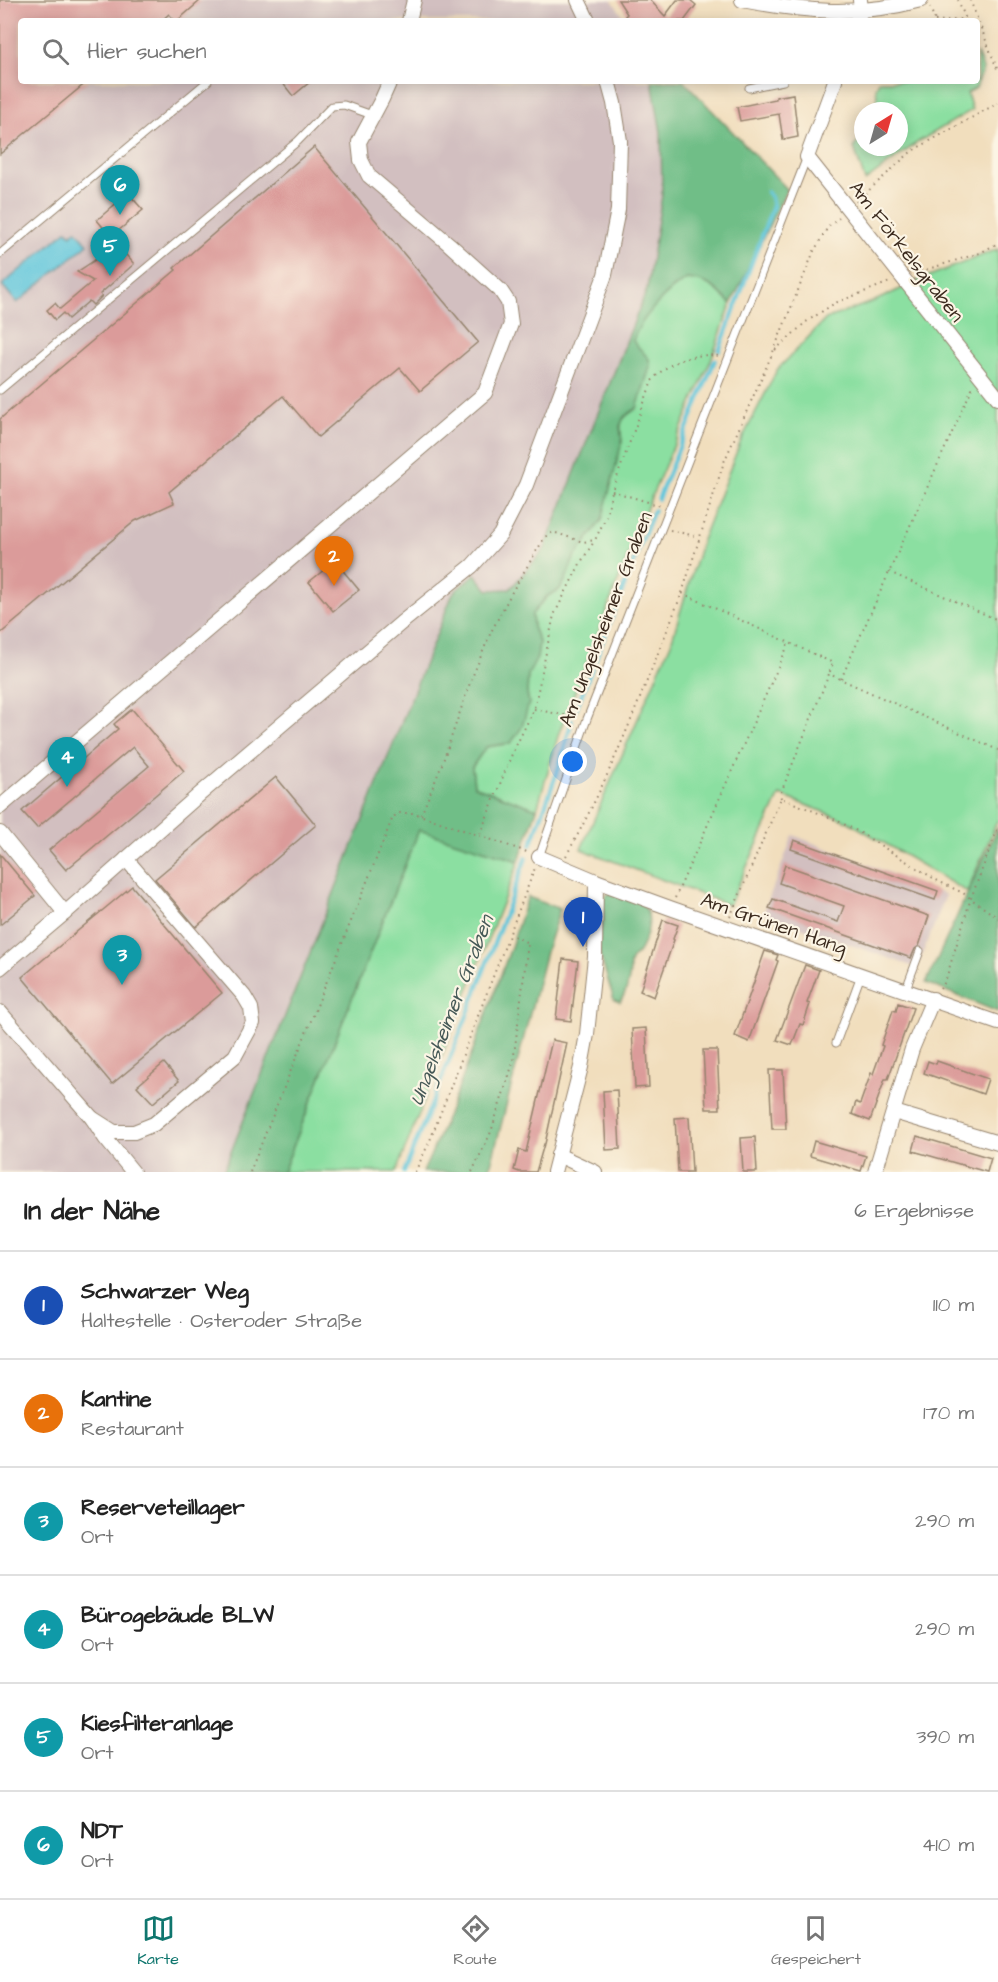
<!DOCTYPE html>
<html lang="de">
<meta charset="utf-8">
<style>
body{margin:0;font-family:"Architects Daughter",sans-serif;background:#f6f6f6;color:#222}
.compass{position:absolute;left:854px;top:102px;width:54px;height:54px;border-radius:50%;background:#fff;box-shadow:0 3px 15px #0003;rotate:37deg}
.you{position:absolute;left:573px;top:762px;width:21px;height:21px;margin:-15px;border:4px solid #fff;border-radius:50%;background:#1a73e8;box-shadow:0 0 0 9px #1a73e833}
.badge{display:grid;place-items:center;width:39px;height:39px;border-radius:50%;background:#0f766e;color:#fff;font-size:20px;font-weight:700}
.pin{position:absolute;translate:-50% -50px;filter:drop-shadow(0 2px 3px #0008)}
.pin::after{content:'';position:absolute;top:32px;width:21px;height:18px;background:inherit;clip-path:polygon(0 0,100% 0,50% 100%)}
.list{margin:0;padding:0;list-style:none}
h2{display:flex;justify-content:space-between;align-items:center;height:78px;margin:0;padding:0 24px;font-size:26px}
h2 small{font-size:20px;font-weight:400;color:#767676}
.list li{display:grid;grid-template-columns:39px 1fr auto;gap:18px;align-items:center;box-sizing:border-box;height:108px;padding:0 24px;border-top:2px solid #e0e0e0}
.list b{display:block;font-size:22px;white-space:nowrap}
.list p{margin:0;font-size:20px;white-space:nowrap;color:#767676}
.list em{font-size:20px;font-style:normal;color:#767676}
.icon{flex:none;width:33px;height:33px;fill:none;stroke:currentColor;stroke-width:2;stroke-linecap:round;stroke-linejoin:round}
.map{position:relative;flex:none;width:998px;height:1172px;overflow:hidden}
.search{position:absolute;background:#fff;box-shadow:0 3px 15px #0003;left:18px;right:18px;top:18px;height:66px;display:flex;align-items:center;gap:15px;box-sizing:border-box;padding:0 21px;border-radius:6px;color:#767676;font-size:22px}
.sheet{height:726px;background:#fff}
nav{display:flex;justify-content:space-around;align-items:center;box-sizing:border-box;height:84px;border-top:2px solid #e0e0e0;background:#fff;font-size:16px;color:#767676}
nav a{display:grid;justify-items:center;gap:3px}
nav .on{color:#0f766e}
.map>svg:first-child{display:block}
</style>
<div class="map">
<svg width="998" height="1172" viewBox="0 0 998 1172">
<rect width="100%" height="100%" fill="#fcf5e5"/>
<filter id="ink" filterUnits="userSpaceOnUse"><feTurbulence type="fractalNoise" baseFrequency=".0167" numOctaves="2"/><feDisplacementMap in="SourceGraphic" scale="12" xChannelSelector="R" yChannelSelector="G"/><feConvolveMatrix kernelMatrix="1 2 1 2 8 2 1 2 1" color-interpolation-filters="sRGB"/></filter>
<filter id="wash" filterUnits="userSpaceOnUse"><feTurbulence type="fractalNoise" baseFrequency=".008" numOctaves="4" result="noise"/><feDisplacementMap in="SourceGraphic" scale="24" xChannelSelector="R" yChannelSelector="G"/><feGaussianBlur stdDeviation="1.35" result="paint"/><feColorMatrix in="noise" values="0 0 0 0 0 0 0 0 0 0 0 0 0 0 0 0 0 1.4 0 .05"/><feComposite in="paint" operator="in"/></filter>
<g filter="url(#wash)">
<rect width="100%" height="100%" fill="#f1debd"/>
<g fill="#d2bfc0">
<path d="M0 0H612L626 21H21V81H652L661 132 662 195 647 289 544 550 510 589 453 593 223 1172H0Z"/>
<path d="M793 835 946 895 917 968 763 914Z"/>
</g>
<g fill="#8bdfa1" stroke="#638460" stroke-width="1.5">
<path d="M977 53 983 69 976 88 967 93 972 110 918 142 865 181 854 147 863 136V147H899V111H879L876 88 879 81H977Z"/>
<path d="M998 249V819L967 892 847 821 780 795 729 905 581 849 671 643 702 540 740 443 777 370 826 319 877 300 924 278Z"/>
<path d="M687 279C709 281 716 288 731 304L711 360 647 507 559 733 537 809 474 786 472 767 486 747 511 743 529 703 527 693 528 674 537 658 539 642 533 627 532 614 548 596 559 590 565 581 574 558 582 547 622 442C619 421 620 419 637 408L649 359 632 341C641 319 666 290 687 279Z"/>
<path d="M419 829 519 861 396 1172H283Z"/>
</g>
<g fill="#70be87" stroke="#567452" stroke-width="1.5">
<path d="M652 81H684L787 189 731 304C716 288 709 281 687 279 668 289 639 320 633 341L649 359 650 367 637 408 624 417 620 426 622 442 602 520 574 558 565 581 559 590 547 596 532 614 533 627 539 642 537 658 528 675 527 693 529 703 522 727 511 743 486 747 472 767 474 786 537 809 519 861 419 830 283 1172H223L453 593 475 574 488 590 510 589 544 550 647 289 662 195 661 132Z"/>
<path d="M998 827V1012L926 983Z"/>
<path d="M609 893C648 894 658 916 640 950 638 954 632 957 631 961 629 964 630 967 630 971 629 982 627 992 620 1002L614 1000 599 952V903Z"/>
<path d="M528 897 560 909 547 948 489 1172H423C455 1103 480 1030 507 958 515 938 519 917 528 897Z"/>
</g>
<path fill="#5fc6dc" stroke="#4d787d" stroke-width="1.5" d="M67 230 71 235 76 230 88 244 17 303 2 285Z"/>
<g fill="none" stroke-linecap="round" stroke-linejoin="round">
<g stroke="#5fc6dc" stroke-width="4">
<path d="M719 351 773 206 771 197 767 192"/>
<path d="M658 499 715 360"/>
<path d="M576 709 654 510"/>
<path d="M531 845 559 767 572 720"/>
<path d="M404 1172 465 1021 526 858"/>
</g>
</g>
<g id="blocks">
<g fill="#db9b9a">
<path d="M0 0H201L177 21H175L169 14 161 21H21V81H88L0 154Z"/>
<path d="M618 0H650L665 16 677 0H690L696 5 684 21H630L625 16 627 14Z"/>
<path d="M281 81H311L293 96Z"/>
<path d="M793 94 798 137 783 140 779 114 740 121 737 107 776 99V97Z"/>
<path d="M314 147 478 342 420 391 400 368 318 437 283 396 169 492 174 503 135 521 0 634V419L176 270 174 268Z"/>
<path d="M128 193 143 210 111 237 97 220Z"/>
<path d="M119 242 120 248 134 264 100 294 102 296 93 305 89 301 68 319 63 313 55 320 47 310 55 303 60 309 93 281 77 272 95 260 97 256 103 255 106 249Z"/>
<path d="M335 561 359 590 333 611 309 582Z"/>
<path d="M132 709 184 771 66 870 49 850 149 766 133 747 37 828 22 811 118 729 114 724Z"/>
<path d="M276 777 316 825 196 927 155 879Z"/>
<path d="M794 840 938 891 935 900 791 849Z"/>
<path d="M0 854 35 896 0 925Z"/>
<path d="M785 865 929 916 919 946 915 949 911 958 769 908 773 899 838 922 844 906 779 883Z"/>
<path d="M132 886 222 993 112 1084 22 977Z"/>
<path d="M663 920 678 925 673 939 674 940 654 997 640 991Z"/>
<path d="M765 951 778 955 776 960 778 961 749 1042 735 1036Z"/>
<path d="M563 959 578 961 571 1021 556 1019Z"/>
<path d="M805 965 819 970 807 1003 810 1004 803 1025 800 1024 792 1045 777 1040Z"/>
<path d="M898 1003 913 1008 888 1079H885L870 1121 852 1114 856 1102 860 1104 871 1073 873 1074 883 1046 881 1045 893 1010 896 1011Z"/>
<path d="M646 1028 649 1087 635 1088 632 1029Z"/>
<path d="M552 1040 567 1043 545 1144H544L536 1172H519L514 1170 519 1150 526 1152Z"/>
<path d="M703 1050H717L720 1109H706Z"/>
<path d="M928 1061 936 1064 937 1061 988 1079 983 1094 924 1073Z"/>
<path d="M164 1063 179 1081 153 1103 137 1086Z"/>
<path d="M769 1070H783L786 1129H772Z"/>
<path d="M617 1090 620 1149 606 1150 603 1091Z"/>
<path d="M689 1117 692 1172H678L675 1118Z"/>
<path d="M917 1136 991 1158 987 1172 913 1151Z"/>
<path d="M755 1137 757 1172H743L741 1138Z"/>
<path d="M814 1141 866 1156 861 1171 810 1156Z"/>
</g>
</g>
</g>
<g filter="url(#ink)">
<use href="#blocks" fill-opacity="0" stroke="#96846e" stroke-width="1.5"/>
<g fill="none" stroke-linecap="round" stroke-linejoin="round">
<g stroke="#96846e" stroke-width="9">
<g id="service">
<path d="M749 88 783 81"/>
<path d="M0 254 208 81"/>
<path d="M0 390 298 141 332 106 344 105 372 115"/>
<path d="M539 857 587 719 807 157"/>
<path d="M906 989 920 951"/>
<path d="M836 1043 861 975"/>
</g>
</g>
<g stroke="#96846e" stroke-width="16">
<g id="minor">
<path d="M578 0 588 21"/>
<path d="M742 0C805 12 858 17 921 0"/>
<path d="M409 21 414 0"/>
<path d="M857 21 861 10 860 0"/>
<path d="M835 81 807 157 998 398"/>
<path d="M0 807 485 393 511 324 508 302 500 290 449 244 369 176 361 160 359 142 382 99 390 81"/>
<path d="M0 833 65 913"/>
<path d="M539 857 596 881 670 908 998 1023"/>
<path d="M0 968 65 913 200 794 401 623 472 566 500 535 526 485 605 275 618 210 620 141 614 103 608 81"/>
<path d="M0 1012 92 1118 105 1138 133 1172"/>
<path d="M894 1112 998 1143"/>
<path d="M92 1118 114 1132H134L154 1124 235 1056 253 1023 251 1008 244 996 126 859"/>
<path d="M558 1155 595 1172"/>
<path d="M554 1172 581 1067 587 1034 595 957 596 881"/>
<path d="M875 1172 912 1049 933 999"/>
</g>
</g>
<g stroke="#96846e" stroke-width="2" stroke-dasharray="1.5 4.5" stroke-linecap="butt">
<path d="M970 0 998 71"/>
<path d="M930 7 935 21"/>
<path d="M935 21 958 20 965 17 958 0"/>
<path d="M856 202 912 151 998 103"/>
<path d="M915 273 980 253 998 243"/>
<path d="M775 350 806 322 835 303 890 282"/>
<path d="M612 491 661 506"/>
<path d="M670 530 699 537"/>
<path d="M889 572 998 620"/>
<path d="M682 593 724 462 773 352 814 251 828 227 839 218"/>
<path d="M841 679 973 386"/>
<path d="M534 709 578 718"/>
<path d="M781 798 780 795 829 674 998 750"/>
<path d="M421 815 441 767 471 680 491 632 513 590 545 537 553 532 583 542 595 540 606 517 612 491 652 381C666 362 695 352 719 356"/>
<path d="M480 834 512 754 534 709 554 615 581 562 595 540"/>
<path d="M566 856C613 773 646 682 682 593L833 663 829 674"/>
<path d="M675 898 789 643"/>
<path d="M730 917 781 798 836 820 859 832 938 881 963 893 998 918"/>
<path d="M940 989 945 982 971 898 998 828"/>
<path d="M250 1172 393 817 400 813H414L527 852"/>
<path d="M415 1172 429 1143 535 868"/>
<path d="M472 1172 491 1132 513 1063 528 943 510 934"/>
</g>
<use href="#service" stroke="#fff" stroke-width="7"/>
<use href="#minor" stroke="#fff" stroke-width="14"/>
</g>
</g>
<g text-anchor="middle" stroke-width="4.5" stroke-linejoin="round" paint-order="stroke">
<g font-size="20" fill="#3b2a1e" stroke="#fcf5e5">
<text transform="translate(907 251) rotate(52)" y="7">Am Förkelsgraben</text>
<text transform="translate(605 619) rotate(-69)" y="7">Am Ungelsheimer Graben</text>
<text transform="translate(774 923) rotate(19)" y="7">Am Grünen Hang</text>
</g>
<g font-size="21" font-style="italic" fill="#465957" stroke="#fcf5e5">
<text transform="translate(451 1010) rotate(-69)" y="7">Ungelsheimer Graben</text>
</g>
</g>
</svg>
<svg class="compass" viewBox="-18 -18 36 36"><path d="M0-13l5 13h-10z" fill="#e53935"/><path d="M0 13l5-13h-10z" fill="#767676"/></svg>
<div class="you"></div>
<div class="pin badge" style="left:583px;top:947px;background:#1a4fb4">1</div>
<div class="pin badge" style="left:334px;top:586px;background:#e8710a">2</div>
<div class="pin badge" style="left:122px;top:985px;background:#0f9aa8">3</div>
<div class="pin badge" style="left:67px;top:787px;background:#0f9aa8">4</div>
<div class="pin badge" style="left:110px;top:276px;background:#0f9aa8">5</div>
<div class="pin badge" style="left:120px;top:215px;background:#0f9aa8">6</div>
<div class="search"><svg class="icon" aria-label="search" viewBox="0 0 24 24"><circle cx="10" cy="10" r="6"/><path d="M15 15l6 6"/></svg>Hier suchen</div>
</div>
<section class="sheet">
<h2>In der Nähe<small>6 Ergebnisse</small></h2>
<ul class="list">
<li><span class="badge" style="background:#1a4fb4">1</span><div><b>Schwarzer Weg</b><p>Haltestelle · Osteroder Straße</p></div><em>110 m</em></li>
<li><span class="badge" style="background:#e8710a">2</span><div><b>Kantine</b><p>Restaurant</p></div><em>170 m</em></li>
<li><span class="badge" style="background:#0f9aa8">3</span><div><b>Reserveteillager</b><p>Ort</p></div><em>290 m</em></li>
<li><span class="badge" style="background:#0f9aa8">4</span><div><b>Bürogebäude BLW</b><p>Ort</p></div><em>290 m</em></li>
<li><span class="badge" style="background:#0f9aa8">5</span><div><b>Kiesfilteranlage</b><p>Ort</p></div><em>390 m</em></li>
<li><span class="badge" style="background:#0f9aa8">6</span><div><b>NDT</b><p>Ort</p></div><em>410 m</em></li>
</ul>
</section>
<nav>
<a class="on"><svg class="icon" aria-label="map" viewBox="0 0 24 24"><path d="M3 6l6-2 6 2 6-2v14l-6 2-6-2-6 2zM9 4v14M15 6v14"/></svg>Karte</a>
<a><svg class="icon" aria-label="directions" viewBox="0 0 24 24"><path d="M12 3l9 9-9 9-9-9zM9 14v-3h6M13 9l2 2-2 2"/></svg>Route</a>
<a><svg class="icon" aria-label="saved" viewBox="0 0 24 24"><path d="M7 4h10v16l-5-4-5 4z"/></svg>Gespeichert</a>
</nav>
